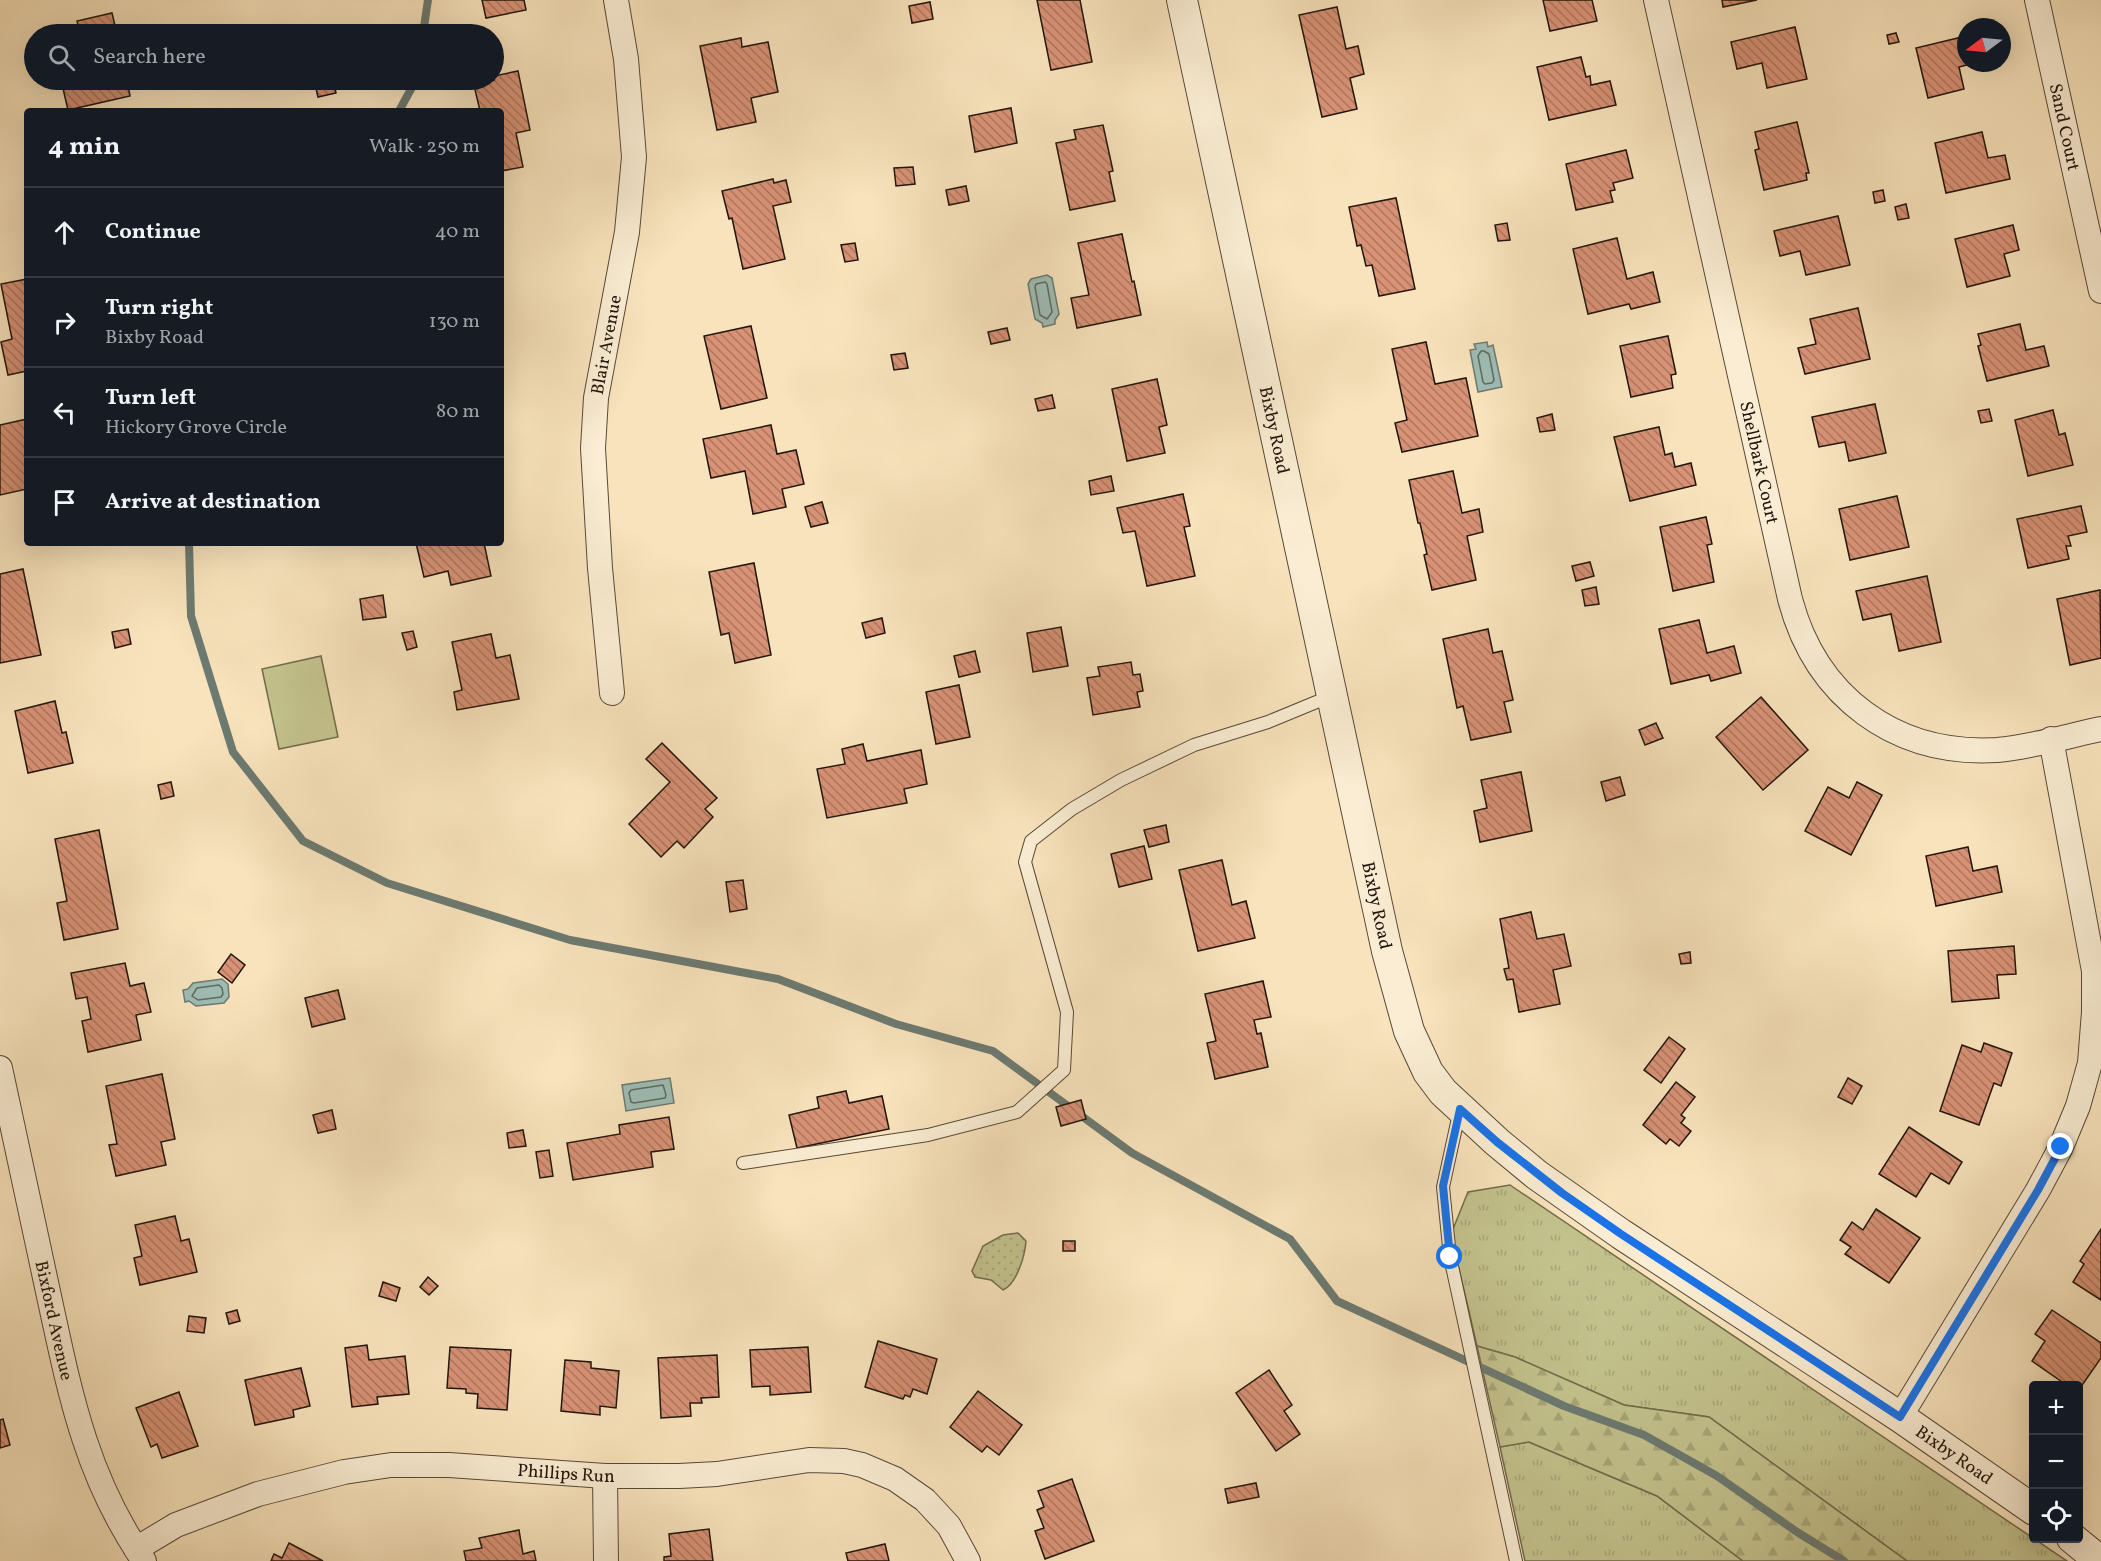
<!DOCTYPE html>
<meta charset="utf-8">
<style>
body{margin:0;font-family:Vollkorn,serif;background:#20242c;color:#f1f3f6}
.controls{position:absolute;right:18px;bottom:18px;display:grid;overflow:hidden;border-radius:6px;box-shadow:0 6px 24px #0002}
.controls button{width:54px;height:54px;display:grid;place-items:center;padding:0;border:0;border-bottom:2px solid #363941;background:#171b24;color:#f1f3f6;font:30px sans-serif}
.compass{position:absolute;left:1957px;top:18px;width:54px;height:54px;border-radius:50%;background:#171b24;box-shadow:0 6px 24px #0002;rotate:254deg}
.stop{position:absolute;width:18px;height:18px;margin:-14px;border:4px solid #1a73e8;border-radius:50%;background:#fff}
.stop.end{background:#1a73e8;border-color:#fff;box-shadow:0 2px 6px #0008}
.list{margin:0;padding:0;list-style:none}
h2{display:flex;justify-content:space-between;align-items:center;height:78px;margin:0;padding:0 24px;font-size:26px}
h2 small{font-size:20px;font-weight:400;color:#9ea1a6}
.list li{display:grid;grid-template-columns:39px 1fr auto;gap:18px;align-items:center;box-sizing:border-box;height:90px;padding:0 24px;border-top:2px solid #363941}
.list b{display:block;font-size:22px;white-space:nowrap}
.list p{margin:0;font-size:20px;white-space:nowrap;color:#9ea1a6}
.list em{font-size:20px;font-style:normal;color:#9ea1a6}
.icon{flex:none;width:33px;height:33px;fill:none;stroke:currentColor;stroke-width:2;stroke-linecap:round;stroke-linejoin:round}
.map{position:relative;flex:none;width:2101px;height:1561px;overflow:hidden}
.search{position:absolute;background:#171b24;box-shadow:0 6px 24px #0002;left:24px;top:24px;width:480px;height:66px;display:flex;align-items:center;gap:15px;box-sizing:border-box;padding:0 21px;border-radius:33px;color:#9ea1a6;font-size:22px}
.panel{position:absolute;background:#171b24;box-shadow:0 6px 24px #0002;left:24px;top:108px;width:480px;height:438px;border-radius:6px}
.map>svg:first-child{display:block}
</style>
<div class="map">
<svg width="2101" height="1561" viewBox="0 0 2101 1561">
<defs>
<pattern id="grass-tufts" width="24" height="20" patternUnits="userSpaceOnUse" patternTransform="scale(1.5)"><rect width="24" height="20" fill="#c3c28d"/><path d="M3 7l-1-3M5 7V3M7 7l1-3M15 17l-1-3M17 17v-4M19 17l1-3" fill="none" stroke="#a7a678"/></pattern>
<pattern id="forest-firs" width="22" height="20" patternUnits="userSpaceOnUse" patternTransform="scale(1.5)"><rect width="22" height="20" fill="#c3c28d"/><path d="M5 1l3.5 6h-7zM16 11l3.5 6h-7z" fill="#a7a678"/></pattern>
<pattern id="park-dots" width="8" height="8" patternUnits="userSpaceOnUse" patternTransform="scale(1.5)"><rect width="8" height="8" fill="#c3c28d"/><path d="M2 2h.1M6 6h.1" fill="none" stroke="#a7a678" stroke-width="1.8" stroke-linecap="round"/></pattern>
<pattern id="building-back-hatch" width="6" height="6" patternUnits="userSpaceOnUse" patternTransform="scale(1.5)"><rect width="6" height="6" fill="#d89276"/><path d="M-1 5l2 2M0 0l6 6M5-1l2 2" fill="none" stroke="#af765f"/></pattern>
</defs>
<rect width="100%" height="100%" fill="#f8e3bc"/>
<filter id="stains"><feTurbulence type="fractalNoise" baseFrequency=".00333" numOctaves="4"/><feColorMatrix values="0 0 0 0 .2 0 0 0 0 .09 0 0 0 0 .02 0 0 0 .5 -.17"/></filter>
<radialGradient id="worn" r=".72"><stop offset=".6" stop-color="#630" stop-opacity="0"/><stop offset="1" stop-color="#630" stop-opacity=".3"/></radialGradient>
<g fill="url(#grass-tufts)" stroke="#726c4c" stroke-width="1.5">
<path d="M1510 1185 2067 1561H1907L1709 1417 1624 1405 1515 1357 1477 1346 1451 1234 1468 1192Z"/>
<path d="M1529 1442 1657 1496 1743 1561H1525L1500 1447Z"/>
</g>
<path fill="url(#forest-firs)" stroke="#726c4c" stroke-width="1.5" d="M1477 1346 1515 1357 1624 1405 1709 1417 1907 1561H1743L1657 1496 1529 1442 1500 1447Z"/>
<path fill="url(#park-dots)" stroke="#726c4c" stroke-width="1.5" d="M1018 1233 1026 1241C1025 1255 1017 1284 1003 1290L991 1280 975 1277 972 1271 983 1246 1003 1235Z"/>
<path fill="#c3c28d" stroke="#726c4c" stroke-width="1.5" d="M321 656 338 737 279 749 262 669Z"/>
<g fill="#9ebdb5" stroke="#6c7a71" stroke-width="1.5">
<path d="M1047 275 1052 278 1059 314 1055 320V324L1043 327 1042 323 1035 319 1028 284 1031 279Z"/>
<path d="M1487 342 1488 347 1493 345 1502 387 1478 392 1470 350 1476 349 1474 344Z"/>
<path d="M222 979 228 984 229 997 224 1003 196 1006 189 1001 185 1002 183 990 188 989 193 983Z"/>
<path d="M670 1078 674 1103 626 1111 622 1085Z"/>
</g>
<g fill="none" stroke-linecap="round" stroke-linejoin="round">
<g stroke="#606a60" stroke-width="1.5">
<path d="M1045 282 1047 284 1052 312 1047 319 1040 315 1035 287 1036 284Z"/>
<path d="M1481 351H1484L1489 354 1494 380 1492 383 1485 384 1483 382 1478 356Z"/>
<path d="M219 985 222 988 223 994 221 997 198 1000 192 996 197 988Z"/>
<path d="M663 1085 666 1095 665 1098 634 1103 631 1102 629 1093 631 1090Z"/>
</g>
<g stroke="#6c7a71" stroke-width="8">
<path d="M423 34 428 0"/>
<path d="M399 111 416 80"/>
<path d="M189 543 191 616 233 752 303 841 387 883 570 940 778 979 896 1024 993 1051 1132 1153 1290 1239 1337 1301 1564 1406 1644 1435 1717 1476 1797 1532 1844 1561"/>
</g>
</g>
<g fill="url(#building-back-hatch)" stroke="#21160c" stroke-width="1.5">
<path d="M482 0H524L526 10 486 18Z"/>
<path d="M1037 0H1080L1092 62 1051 70Z"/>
<path d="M1543 0H1592L1597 21 1550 31Z"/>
<path d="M1722 0H1757L1723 7Z"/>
<path d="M930 2 933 19 912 23 909 6Z"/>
<path d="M1337 7 1346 49 1358 46 1364 74 1350 78 1357 109 1322 117 1299 15Z"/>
<path d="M112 13 117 34H80L77 21Z"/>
<path d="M1795 27 1807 79 1767 88 1762 63 1737 69 1731 42Z"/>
<path d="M1896 33 1899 42 1889 44 1887 35Z"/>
<path d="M1966 36V63H1974L1959 67 1964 89 1928 98 1916 48Z"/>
<path d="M741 38 742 47 768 42 778 92 751 98 756 122 717 130 700 46Z"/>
<path d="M1581 57 1586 77 1590 76 1591 85 1610 81 1616 105 1549 120 1537 67Z"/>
<path d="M518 71 530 130 516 133 523 167 501 171V111H480L473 81 494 80V76Z"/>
<path d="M61 80H130H127L130 96 68 110Z"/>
<path d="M333 80 336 93 318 97 315 84Z"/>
<path d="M1011 108 1017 143 975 152 969 116Z"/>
<path d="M1797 122 1809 173H1806L1807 180 1764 190 1755 150 1759 149 1755 132Z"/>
<path d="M1103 125 1113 171 1109 172 1115 201 1070 210 1056 143 1076 139 1074 130Z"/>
<path d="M1982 132 1988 158 2005 155 2010 179 1946 193 1935 143Z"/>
<path d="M1626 150 1633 178 1613 183 1615 190 1610 191 1613 202 1576 210 1566 164Z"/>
<path d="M913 167 915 184 896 186 894 168Z"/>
<path d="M773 179 774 183 786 180 791 202 773 206 785 259 743 269 732 218 729 219 722 191Z"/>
<path d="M966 186 969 201 949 205 946 190Z"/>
<path d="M1883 190 1885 201 1875 203 1873 192Z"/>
<path d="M1396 198 1415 289 1379 296 1372 265 1366 266 1361 245 1357 246 1349 207Z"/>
<path d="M1906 204 1909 218 1898 220 1895 207Z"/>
<path d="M1838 216 1850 265 1806 275 1800 251 1780 256 1774 231Z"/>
<path d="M1507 223 1510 240 1498 241 1495 225Z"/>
<path d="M2013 225 2019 250 2004 254 2010 276 1967 287 1955 239Z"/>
<path d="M1122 234 1132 282 1134 281 1141 315 1077 328 1071 298 1089 295 1078 243Z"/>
<path d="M1617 238 1627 279 1653 272 1660 302 1631 309 1629 304 1588 314 1573 249Z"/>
<path d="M855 243 858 260 845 262 841 245Z"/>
<path d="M27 279V371L8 375 1 342 12 339 1 284Z"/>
<path d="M1858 308 1870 359 1805 374 1798 348 1816 344 1810 319Z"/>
<path d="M2020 324 2026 350 2044 346 2049 366 1987 381 1978 346 1981 345 1978 334Z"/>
<path d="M751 326 767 398 721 409 704 336Z"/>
<path d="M1007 328 1010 340 991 344 988 332Z"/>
<path d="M1668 336 1676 374 1671 375 1673 388 1631 397 1620 346Z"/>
<path d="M1426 342 1435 384 1466 378 1478 436 1402 452 1395 423 1407 420 1392 349Z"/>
<path d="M905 353 908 368 894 370 891 355Z"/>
<path d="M1157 379 1167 425 1159 427 1165 453 1127 461 1112 389Z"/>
<path d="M1052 395 1055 408 1038 411 1035 399Z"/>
<path d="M1875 404 1886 453 1849 461 1845 442 1819 447 1812 417Z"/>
<path d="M1989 409 1992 421 1981 423 1978 411Z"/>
<path d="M2053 410 2059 435 2065 433 2073 465 2028 476 2015 420Z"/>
<path d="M1552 414 1555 430 1540 432 1537 418Z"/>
<path d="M27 419V489L0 495V425Z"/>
<path d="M771 425 777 454 796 450 804 484 782 489 786 507 753 514 745 471 711 478 703 439Z"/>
<path d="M1659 427 1665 455 1672 453 1675 467 1691 463 1696 485 1630 501 1614 437Z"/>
<path d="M1453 471 1462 513 1479 509 1483 532 1467 536 1476 580 1432 590 1424 555 1427 554 1420 523H1418L1409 480Z"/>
<path d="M1111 476 1114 491 1091 495 1089 481Z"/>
<path d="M1183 494 1190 526 1184 527 1195 576 1147 586 1135 531 1123 533 1117 508Z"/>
<path d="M1897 496 1909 547 1850 560 1839 509Z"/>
<path d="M822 502 828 523 811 527 805 507Z"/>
<path d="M2081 506 2087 532 2068 536 2071 546H2066L2069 559 2028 568 2017 519Z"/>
<path d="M1706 517 1712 544 1707 545 1714 582 1673 591 1660 527Z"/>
<path d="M416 543H484L491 576 451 585 448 571 424 577Z"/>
<path d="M1590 562 1594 576 1576 581 1572 566Z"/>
<path d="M754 563 771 655 735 663 729 633 721 635 709 572Z"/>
<path d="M23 569 41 655 0 663V574Z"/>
<path d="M1927 576 1941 642 1899 651 1891 614 1863 620 1856 591Z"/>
<path d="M1596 587 1599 604 1585 606 1582 590Z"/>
<path d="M2100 590 2101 658 2070 665 2057 599Z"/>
<path d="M383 595 386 617 363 620 360 599Z"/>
<path d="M882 618 885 633 866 638 862 623Z"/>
<path d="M1699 620 1707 653 1734 646 1741 673 1711 681 1709 675 1671 684 1659 629Z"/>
<path d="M1061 627 1068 666 1033 672 1027 633Z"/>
<path d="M128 629 131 644 115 648 112 632Z"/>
<path d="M1488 629 1493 653 1502 651 1513 700 1504 702 1511 732 1471 740 1463 706 1457 708 1443 639Z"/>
<path d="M413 631 417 647 407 650 402 633Z"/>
<path d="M491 634 496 658 510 655 519 699 457 710 454 692 462 690 452 642Z"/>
<path d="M975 651 980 672 959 677 954 656Z"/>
<path d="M1131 662 1133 675 1140 674 1143 691 1137 692 1140 707 1093 715 1087 678 1100 676 1098 667Z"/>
<path d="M959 685 970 737 936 744 926 692Z"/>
<path d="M1761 697 1808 750 1763 790 1716 737Z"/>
<path d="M55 701 62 733 66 732 73 763 28 773 15 711Z"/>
<path d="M1656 723 1663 738 1645 745 1639 730Z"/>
<path d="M662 743 717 798 705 809 713 817 684 848 677 841 661 857 629 824 670 782 646 759Z"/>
<path d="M863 744 867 761 921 750 927 784 904 789 907 803 827 818 817 769 845 764 842 749Z"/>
<path d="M1521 772 1532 831 1480 842 1474 811 1487 808 1481 780Z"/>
<path d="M1620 777 1625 795 1606 801 1601 782Z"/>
<path d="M171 782 174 796 161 799 158 785Z"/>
<path d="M1857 782 1882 795 1851 855 1805 831 1828 787 1849 798Z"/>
<path d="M1166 825 1169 842 1149 847 1144 830Z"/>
<path d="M99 830 118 929 64 940 57 903 67 901 55 839Z"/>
<path d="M1144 846 1152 879 1119 887 1111 854Z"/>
<path d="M1968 847 1973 871 1997 866 2002 892 1936 906 1926 856Z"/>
<path d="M1222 860 1232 905 1246 901 1255 938 1198 951 1179 870Z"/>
<path d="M743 880 747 909 730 912 726 882Z"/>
<path d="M1531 912 1537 939 1564 934 1571 966 1553 970 1560 1004 1519 1012 1513 979 1507 980 1504 969 1509 968 1500 919Z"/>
<path d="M2014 946 2016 974 1997 975 1999 998 1952 1002 1948 951Z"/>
<path d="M1690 952 1691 963 1681 964 1679 954Z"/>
<path d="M231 954 245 965 232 983 218 972Z"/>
<path d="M125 963 130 986 144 983 151 1012 136 1015 141 1040 88 1052 82 1021 91 1019 87 997 76 999 71 973Z"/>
<path d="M1263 981 1271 1017 1254 1020 1257 1034 1261 1033 1268 1067 1215 1079 1207 1043 1216 1041 1205 994Z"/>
<path d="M338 990 345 1019 312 1027 305 998Z"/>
<path d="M1669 1037 1685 1049 1661 1083 1644 1070Z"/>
<path d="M1984 1043 2012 1053 2001 1086 1994 1083 1979 1125 1940 1111 1962 1045 1981 1052Z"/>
<path d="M162 1074 175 1139 161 1142 166 1165 116 1176 109 1145 117 1144 106 1086Z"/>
<path d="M1848 1078 1862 1086 1852 1104 1838 1097Z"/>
<path d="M1676 1082 1695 1097 1681 1115 1685 1118 1681 1123 1691 1131 1679 1146 1670 1139 1666 1144 1643 1125Z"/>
<path d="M846 1091 849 1103 882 1096 889 1129 797 1148 789 1115 819 1108 817 1097Z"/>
<path d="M1081 1100 1086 1119 1061 1126 1056 1107Z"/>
<path d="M332 1110 336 1129 318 1133 313 1115Z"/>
<path d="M669 1117 674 1149 651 1152 653 1167 573 1180 567 1143 620 1134 619 1125Z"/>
<path d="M1909 1127 1962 1162 1949 1184 1931 1173 1916 1197 1879 1174Z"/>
<path d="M523 1130 526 1146 509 1148 507 1133Z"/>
<path d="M549 1150 553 1176 540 1178 536 1152Z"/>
<path d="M1876 1209 1920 1238 1889 1283 1845 1254 1851 1247 1840 1240 1852 1222 1863 1230Z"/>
<path d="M175 1216 181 1241 189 1239 197 1272 140 1285 134 1258 142 1256 135 1225Z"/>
<path d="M2101 1229V1300L2073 1282 2084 1264 2080 1261Z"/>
<rect x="1063" y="1241" width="12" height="10"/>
<path d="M428 1277 438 1286 429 1295 420 1287Z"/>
<path d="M383 1282 400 1288 396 1301 379 1296Z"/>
<path d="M237 1310 240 1321 229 1324 226 1313Z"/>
<path d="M2052 1310 2101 1343V1358L2078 1391V1386H2068L2032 1361 2045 1341 2035 1334Z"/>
<path d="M189 1316 206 1318 204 1333 187 1331Z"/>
<path d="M878 1341 937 1359 927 1394 913 1389 910 1397 905 1395 903 1399 865 1387Z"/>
<path d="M367 1345 369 1360 405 1356 409 1394 377 1397 378 1404 352 1407 345 1348Z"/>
<path d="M450 1347 511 1350 507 1410 477 1408 478 1394 466 1393V1389L447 1388Z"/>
<path d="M808 1347 811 1392 770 1395V1386L752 1387 750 1350Z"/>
<path d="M717 1355 719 1397 701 1398 702 1403H690L691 1416 661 1418 658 1358Z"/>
<path d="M565 1360 591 1362V1368L619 1371 616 1408 600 1406V1415L561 1411Z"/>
<path d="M301 1368 310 1406 293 1410 294 1417 255 1425 245 1380Z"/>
<path d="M1269 1370 1292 1405 1284 1411 1300 1434 1276 1451 1236 1393Z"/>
<path d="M978 1391 1022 1425 999 1455 987 1446 982 1452 950 1427Z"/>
<path d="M179 1392 198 1446 162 1458 157 1444 151 1447 136 1408Z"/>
<path d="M3 1419 10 1445 0 1448V1420Z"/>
<path d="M1072 1479 1094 1541 1045 1559 1035 1531 1044 1528 1037 1510 1044 1507 1038 1491Z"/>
<path d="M1256 1483 1259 1497 1228 1503 1225 1489Z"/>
<path d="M709 1529 713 1561H664V1557L671 1556 669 1534Z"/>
<path d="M519 1530 523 1554 534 1551 536 1561H466L464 1551 482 1548 479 1538Z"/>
<path d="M289 1543 323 1561H271L274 1554 282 1558Z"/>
<path d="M885 1544 889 1561H848L846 1553Z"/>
</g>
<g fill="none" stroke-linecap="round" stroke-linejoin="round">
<g stroke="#574938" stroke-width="14">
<g id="service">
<path d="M1460 1109 1443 1187 1450 1257 1516 1561"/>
<path d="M743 1163 928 1135 1017 1112 1064 1070 1067 1012 1025 862 1031 841 1072 809 1121 780 1194 745 1268 722 1331 696"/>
</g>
</g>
<g stroke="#574938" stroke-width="26">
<g id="minor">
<path id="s1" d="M1656 0 1790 599C1816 697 1895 756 1997 750 2032 747 2067 736 2101 729"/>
<path id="s2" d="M2037 0 2101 291"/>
<path id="s3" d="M612 693 600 568 593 448 596 398 627 232 634 157 626 59 616 0"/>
<path id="s4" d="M0 1068C15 1141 31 1214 47 1287 69 1388 84 1474 144 1561"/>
<path d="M1900 1417 2038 1190 2061 1147 2078 1106 2090 1063 2094 1012V971L2051 739"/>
<path d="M605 1476 606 1561"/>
<path id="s5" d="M136 1549 176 1525 258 1494 344 1472 391 1465H449L605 1476H679L717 1474 809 1460 844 1461 862 1465 895 1479 925 1500 949 1526 968 1561"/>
</g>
</g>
<g stroke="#574938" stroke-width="32">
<g id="tertiary">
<path id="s6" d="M1182 0 1387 951 1409 1031 1428 1072 1443 1092 1497 1142 1537 1175 1621 1234 1900 1417 2034 1510"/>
<path d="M2072 1538 2100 1561"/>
</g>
</g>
<use href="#service" stroke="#faedd3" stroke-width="12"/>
<use href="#minor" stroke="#faedd3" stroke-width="24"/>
<use href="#tertiary" stroke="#faedd3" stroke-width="30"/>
</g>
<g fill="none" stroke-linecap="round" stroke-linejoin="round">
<path stroke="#1a73e8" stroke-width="8" d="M1450 1257 1443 1186 1460 1109 1497 1142 1562 1193 1621 1234 1900 1417 2038 1190 2061 1147"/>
</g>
<g text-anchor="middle" stroke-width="4.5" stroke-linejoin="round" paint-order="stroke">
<g font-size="18" fill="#21160c" stroke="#faedd3">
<text dy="6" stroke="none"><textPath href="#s2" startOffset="130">Sand Court</textPath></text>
<text dy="6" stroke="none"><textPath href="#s3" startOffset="350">Blair Avenue</textPath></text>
<text dy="6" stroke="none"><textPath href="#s6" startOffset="440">Bixby Road</textPath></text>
<text dy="6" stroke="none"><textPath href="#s1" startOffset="474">Shellbark Court</textPath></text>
<text dy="6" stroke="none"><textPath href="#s6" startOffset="926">Bixby Road</textPath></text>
<text dy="6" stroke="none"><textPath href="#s4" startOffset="258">Bixford Avenue</textPath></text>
<text dy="6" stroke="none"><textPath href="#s6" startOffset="1754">Bixby Road</textPath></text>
<text dy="6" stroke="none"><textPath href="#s5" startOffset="446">Phillips Run</textPath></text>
</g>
</g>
<rect width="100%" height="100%" filter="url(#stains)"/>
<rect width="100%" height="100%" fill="url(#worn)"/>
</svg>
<div class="controls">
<button>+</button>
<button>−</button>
<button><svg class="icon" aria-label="locate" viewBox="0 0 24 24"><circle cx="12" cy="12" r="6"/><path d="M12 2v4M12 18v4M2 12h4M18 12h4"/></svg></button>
</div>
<svg class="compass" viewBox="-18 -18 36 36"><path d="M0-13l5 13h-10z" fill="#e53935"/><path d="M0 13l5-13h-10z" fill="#9ea1a6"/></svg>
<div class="stop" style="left:1450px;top:1257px"></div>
<div class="stop end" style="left:2061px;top:1147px"></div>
<div class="search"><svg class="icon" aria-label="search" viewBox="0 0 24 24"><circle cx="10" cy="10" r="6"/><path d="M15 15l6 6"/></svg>Search here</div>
<section class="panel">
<h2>4 min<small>Walk · 250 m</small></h2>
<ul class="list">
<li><svg class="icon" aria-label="ahead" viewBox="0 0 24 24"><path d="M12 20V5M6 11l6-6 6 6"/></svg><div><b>Continue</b></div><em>40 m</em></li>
<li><svg class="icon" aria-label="right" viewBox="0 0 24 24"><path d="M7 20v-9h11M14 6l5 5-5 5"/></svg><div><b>Turn right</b><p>Bixby Road</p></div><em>130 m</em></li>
<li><svg class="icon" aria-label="left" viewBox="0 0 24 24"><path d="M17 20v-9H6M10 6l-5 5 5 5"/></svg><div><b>Turn left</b><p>Hickory Grove Circle</p></div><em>80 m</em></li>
<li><svg class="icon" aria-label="arrive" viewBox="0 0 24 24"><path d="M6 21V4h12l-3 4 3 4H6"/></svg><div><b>Arrive at destination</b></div></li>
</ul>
</section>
</div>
